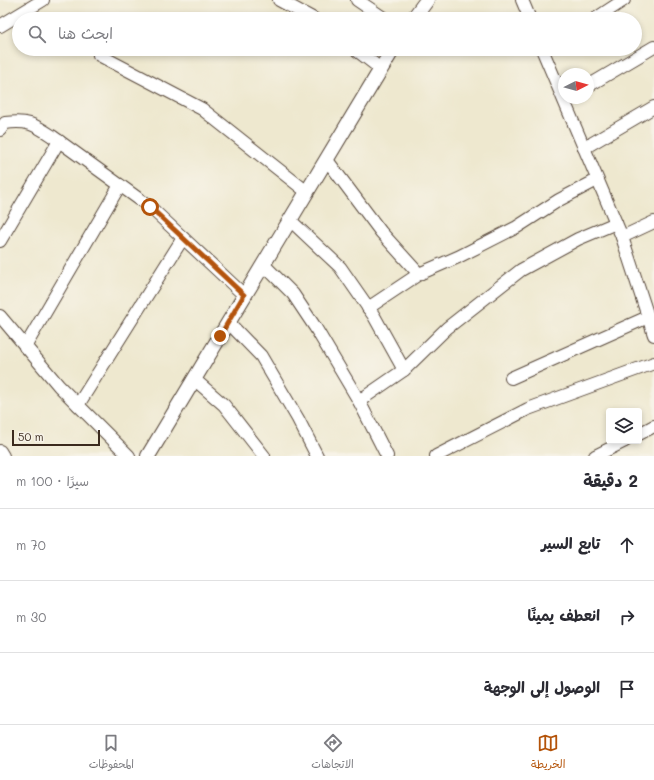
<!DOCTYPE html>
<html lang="ar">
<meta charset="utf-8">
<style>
body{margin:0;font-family:Mali,"Playpen Sans Arabic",sans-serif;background:#f7f7f7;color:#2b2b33;direction:rtl}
.controls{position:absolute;right:12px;bottom:12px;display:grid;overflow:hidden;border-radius:4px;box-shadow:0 2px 6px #0003}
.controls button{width:36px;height:36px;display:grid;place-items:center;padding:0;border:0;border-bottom:1px solid #e1e1e2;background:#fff;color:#2b2b33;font:20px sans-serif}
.compass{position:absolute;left:558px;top:68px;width:36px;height:36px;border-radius:50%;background:#fff;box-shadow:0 2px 6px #0003;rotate:84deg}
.scale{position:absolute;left:12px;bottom:10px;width:88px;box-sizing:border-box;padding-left:4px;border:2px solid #3b2a1e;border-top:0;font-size:11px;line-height:14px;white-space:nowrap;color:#3b2a1e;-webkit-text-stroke:3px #f7f3e8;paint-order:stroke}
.stop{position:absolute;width:12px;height:12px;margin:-9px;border:3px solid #b45309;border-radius:50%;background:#fff}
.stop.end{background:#b45309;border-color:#fff;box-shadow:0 1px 4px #0008}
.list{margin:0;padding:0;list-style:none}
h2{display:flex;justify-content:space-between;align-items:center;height:52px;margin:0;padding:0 16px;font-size:17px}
h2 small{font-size:13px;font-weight:400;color:#7c7c81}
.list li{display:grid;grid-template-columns:26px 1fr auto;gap:12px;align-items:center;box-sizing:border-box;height:72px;padding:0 16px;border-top:1px solid #e1e1e2}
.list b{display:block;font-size:15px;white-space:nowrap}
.list em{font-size:13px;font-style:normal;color:#7c7c81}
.icon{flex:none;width:22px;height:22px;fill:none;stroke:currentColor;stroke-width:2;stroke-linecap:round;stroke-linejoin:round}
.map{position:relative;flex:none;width:654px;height:456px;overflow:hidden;direction:ltr}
.search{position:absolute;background:#fff;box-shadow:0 2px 6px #0003;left:12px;right:12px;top:12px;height:44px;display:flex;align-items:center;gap:10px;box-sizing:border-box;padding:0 14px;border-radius:22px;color:#7c7c81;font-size:15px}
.sheet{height:268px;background:#fff}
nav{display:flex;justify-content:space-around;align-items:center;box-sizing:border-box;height:56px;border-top:1px solid #e1e1e2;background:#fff;font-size:11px;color:#7c7c81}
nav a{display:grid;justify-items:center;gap:2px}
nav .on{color:#b45309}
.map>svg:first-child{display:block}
</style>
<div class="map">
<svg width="654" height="456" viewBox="0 0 654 456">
<rect width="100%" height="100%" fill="#f7f3e8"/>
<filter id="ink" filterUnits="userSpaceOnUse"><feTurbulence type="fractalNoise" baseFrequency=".025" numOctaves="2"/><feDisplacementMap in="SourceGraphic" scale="8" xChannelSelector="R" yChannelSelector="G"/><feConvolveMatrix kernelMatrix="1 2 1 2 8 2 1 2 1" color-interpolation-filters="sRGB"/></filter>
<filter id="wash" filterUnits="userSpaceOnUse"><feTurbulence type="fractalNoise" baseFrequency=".012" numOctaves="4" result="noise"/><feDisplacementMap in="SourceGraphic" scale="16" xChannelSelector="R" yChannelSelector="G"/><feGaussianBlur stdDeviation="0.9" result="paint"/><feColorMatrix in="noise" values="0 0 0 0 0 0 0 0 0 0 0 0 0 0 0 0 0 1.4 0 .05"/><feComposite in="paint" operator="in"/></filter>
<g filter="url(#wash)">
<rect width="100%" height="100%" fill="#eee8cf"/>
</g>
<g filter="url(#ink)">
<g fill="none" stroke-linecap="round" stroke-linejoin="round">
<g stroke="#564639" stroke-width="14">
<g id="minor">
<path d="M279 0 314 19"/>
<path d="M357 0 385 19"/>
<path d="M522 0 530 19"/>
<path d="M595 19 624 0"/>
<path d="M0 26 43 0"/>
<path d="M355 49 381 69"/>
<path d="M542 49 622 237 654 335"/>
<path d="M99 55 202 109 307 192"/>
<path d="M588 86 654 47"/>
<path d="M0 130 5 123C27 120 34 124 52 136L150 207 244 295"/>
<path d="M584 148 654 107"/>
<path d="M327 160 381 232 419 274"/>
<path d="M290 220 340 267 374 316 404 370"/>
<path d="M622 237 654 222"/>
<path d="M0 241 59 141"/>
<path d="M263 264 293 294 315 327 359 401 387 456"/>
<path d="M368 308 419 274 458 257 517 227 559 200 597 180"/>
<path d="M0 316 59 386 129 456"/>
<path d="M228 322 261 356 298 419 317 456"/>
<path d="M25 347 120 185"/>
<path d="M511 378 648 317"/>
<path d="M194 379 224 405 264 456"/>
<path d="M359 401 404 370 447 328 521 270 578 239 616 223"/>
<path d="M78 405 183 238"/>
<path d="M639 434 654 426"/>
<path d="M0 451 3 456"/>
<path d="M436 456 528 409 654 363"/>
<path d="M595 456 625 441"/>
</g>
</g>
<g stroke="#564639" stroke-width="16">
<g id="tertiary">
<path d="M413 19 427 0"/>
<path d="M148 456 393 49"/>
</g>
</g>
<use href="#minor" stroke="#fff" stroke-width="12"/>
<use href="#tertiary" stroke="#fff" stroke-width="14"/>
</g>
</g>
<g fill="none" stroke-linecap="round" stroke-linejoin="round" filter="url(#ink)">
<path stroke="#b45309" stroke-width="5" d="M150 207 244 295 220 336"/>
</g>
</svg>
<div class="controls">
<button><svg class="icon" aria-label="layers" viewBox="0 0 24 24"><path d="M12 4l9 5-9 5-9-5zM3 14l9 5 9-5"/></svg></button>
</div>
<svg class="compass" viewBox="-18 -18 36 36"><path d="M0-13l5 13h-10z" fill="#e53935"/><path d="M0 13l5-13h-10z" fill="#7c7c81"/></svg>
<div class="scale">50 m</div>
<div class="stop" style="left:150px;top:207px"></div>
<div class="stop end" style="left:220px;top:336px"></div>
<div class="search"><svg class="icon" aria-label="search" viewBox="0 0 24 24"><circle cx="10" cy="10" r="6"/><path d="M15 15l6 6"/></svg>ابحث هنا</div>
</div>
<section class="sheet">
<h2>2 دقيقة<small>سيرًا · 100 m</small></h2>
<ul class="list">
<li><svg class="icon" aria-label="ahead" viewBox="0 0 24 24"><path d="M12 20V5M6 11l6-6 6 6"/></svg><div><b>تابع السير</b></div><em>70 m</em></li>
<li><svg class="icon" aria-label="right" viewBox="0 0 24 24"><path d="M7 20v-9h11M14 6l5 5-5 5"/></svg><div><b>انعطف يمينًا</b></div><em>30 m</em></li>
<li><svg class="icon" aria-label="arrive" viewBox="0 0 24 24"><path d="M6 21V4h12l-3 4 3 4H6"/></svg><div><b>الوصول إلى الوجهة</b></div></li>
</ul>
</section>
<nav>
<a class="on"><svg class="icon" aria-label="map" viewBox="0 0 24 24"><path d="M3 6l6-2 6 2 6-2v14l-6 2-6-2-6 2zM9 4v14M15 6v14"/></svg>الخريطة</a>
<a><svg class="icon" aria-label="directions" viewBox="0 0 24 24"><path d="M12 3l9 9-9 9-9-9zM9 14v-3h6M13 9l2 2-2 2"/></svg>الاتجاهات</a>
<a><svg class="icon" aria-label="saved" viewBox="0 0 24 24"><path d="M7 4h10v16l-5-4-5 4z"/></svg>المحفوظات</a>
</nav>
